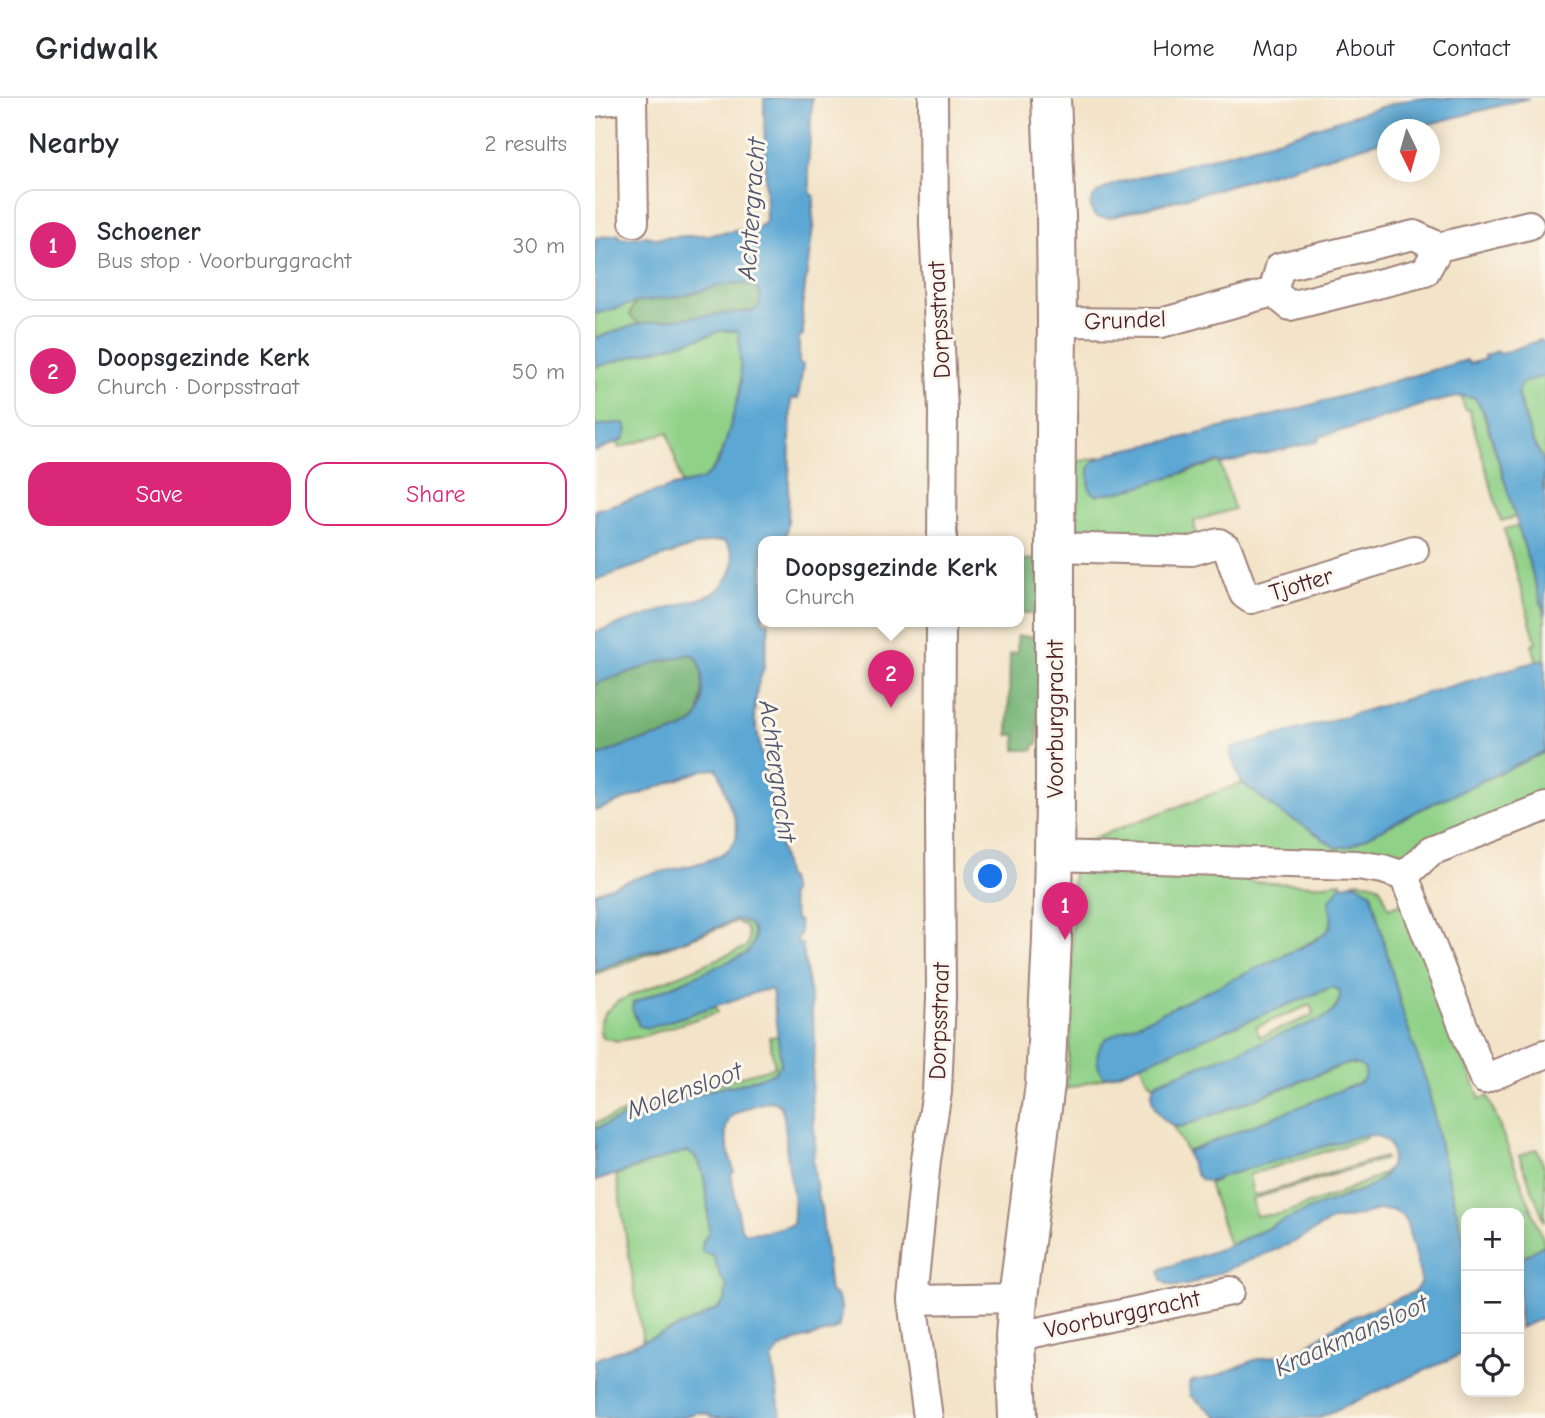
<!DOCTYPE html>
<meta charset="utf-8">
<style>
body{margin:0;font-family:"Comic Neue",sans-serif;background:#f2f2f3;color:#2b2b33}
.controls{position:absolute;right:21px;bottom:21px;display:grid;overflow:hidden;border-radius:14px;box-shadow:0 4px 18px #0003}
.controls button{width:63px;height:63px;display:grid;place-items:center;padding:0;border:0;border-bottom:2px solid #e1e1e2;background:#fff;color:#2b2b33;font:35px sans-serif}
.compass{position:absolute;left:782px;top:21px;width:63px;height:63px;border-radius:50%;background:#fff;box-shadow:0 4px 18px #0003;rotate:175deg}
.you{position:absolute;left:396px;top:779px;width:24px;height:24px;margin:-18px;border:5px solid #fff;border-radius:50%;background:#1a73e8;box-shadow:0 0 0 10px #1a73e833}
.badge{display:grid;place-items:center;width:46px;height:46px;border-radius:50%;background:#db2777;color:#fff;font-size:23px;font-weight:700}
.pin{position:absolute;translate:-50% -58px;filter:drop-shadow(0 2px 4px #0008)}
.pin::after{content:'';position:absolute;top:37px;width:24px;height:21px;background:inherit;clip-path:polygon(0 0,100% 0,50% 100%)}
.popup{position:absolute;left:163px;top:438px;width:266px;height:91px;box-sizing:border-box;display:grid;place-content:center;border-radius:14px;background:#fff;filter:drop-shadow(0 2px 5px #0005);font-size:23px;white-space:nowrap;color:#7c7c81}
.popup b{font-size:26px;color:#2b2b33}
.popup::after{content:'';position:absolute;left:50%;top:100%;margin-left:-14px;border:14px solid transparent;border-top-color:#fff}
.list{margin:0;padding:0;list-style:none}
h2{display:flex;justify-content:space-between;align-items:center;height:91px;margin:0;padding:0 28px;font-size:30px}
h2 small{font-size:23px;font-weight:400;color:#7c7c81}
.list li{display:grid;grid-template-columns:46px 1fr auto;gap:21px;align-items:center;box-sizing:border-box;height:112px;margin:0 14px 14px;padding:0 14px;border:2px solid #e1e1e2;border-radius:21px}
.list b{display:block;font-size:26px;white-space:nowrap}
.list p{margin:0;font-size:23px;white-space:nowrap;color:#7c7c81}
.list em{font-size:23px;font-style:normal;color:#7c7c81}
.actions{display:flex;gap:14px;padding:21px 28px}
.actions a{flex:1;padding:16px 0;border:2px solid #db2777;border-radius:21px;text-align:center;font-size:24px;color:#db2777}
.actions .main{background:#db2777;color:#fff}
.icon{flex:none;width:38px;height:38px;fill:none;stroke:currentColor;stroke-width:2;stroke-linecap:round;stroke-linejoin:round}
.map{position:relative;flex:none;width:950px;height:1320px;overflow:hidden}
header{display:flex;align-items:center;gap:42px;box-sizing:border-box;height:98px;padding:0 35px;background:#fff;border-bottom:2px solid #e1e1e2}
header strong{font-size:33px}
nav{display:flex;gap:38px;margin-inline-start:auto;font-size:24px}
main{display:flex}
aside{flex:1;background:#fff}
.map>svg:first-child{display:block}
</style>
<header>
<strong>Gridwalk</strong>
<nav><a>Home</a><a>Map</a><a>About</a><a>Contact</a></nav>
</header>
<main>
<aside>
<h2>Nearby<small>2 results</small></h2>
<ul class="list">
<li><span class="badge">1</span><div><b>Schoener</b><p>Bus stop · Voorburggracht</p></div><em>30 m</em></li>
<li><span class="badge">2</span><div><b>Doopsgezinde Kerk</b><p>Church · Dorpsstraat</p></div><em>50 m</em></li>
</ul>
<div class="actions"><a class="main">Save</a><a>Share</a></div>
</aside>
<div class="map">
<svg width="950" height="1320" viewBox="0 0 950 1320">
<rect width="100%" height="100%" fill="#fbf7ec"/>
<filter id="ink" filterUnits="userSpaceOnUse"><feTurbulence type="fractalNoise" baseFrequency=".0143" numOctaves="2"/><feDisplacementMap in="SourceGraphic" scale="14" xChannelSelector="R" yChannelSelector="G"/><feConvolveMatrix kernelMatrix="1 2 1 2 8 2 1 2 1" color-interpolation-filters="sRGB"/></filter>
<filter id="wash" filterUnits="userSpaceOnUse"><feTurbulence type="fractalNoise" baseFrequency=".00686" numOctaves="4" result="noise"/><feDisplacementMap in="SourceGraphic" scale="28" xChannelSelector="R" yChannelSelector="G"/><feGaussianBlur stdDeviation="1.57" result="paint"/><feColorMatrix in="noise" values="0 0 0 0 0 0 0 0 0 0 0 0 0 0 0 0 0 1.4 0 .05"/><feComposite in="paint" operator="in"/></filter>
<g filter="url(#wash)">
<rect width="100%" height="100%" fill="#f3e4c9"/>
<g fill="#90d188" stroke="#6d785a" stroke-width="2" fill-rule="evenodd">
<path d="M41 204 35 215 37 219 44 226 0 240V216Z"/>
<path d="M133 232 142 233 144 237C145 252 146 266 146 281 145 302 127 370 108 381 102 384 94 385 87 386L73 334 24 350 22 345 26 343 32 332 30 326 21 325 0 328V269L114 237 125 233Z"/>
<path d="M950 278V395L948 387 950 379 947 360 937 342 923 298V292L927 285Z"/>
<path d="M866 298 880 300 886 308 921 419 906 423 874 312H870Z"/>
<path d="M506 359 498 364 502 397 529 393 625 364 639 411 599 423 601 436 599 442 484 440 480 435 481 364Z"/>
<path d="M923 428 950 518V561L942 564 937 546 941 544 909 431Z"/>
<path d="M950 654V699L809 765 479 747 647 685 689 717 708 727 741 750 755 748 824 712Z"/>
<path d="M478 768 639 776 640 779 659 784 721 787 746 784V787L734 803 737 822 733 833 718 843 629 886 509 979 519 977 471 991 475 943Z"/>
<path d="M761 783C788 785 784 786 794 810L809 804 885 1001 893 998 950 1146 924 1162V1115H871V1150L847 1058 833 989 809 919 776 795 753 786Z"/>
<path d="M147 821C162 829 162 845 151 856L38 905 37 910 44 928 54 930 121 908 123 914 45 939 23 943 7 939C0 923 11 913 23 903L151 849C155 841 154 834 149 827L140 824 0 876V873L43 856 83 845 139 822Z"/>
<path d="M737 889 744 892 746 898 738 913 727 921 644 954 569 981 558 987 552 980 546 966ZM715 907 719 917 665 939 661 929Z"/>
<path d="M183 938 186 965 181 975 134 989 132 987 34 1017 0 1031V1025C16 1020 31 1013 47 1008 90 993 135 981 180 969L174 939Z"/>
<path d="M755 965 765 966 770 972V978L767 984 592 1054 578 1029H586Z"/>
<path d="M775 1036 769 1041 761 1044 654 1077 658 1096 663 1097 779 1062 790 1059 791 1061 657 1101 661 1118 686 1116 742 1096 775 1082 793 1072 782 1084 771 1090 716 1111 634 1147 614 1085 622 1082 621 1080 764 1038Z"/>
<path d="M942 1051 950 1071V1124L924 1058Z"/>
<path d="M94 1054C114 1068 112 1111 115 1133L107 1144 111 1156H116L119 1159 126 1179 132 1187C132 1194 131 1203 125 1208 110 1223 68 1233 48 1244L21 1077 85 1055Z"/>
</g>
<g fill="#74b374" stroke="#5f6950" stroke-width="2">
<path d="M143 185 160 188C166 195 168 204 161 212L44 226 36 219 35 215 41 204 91 197 123 188Z"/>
<path d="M446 461V515H424V462Z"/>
<path d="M422 538 445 539 443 646 439 647V652H421V637H413L415 556 422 555Z"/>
<path d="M97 556 103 561C111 579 107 598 104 618 90 637 53 639 31 647 21 650 11 656 0 659V586L63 564Z"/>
</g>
<g fill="#5ca7d4" stroke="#536380" stroke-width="2" fill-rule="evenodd">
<path d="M169 0H217L213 72 216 97H219V108H217L219 129H218L207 211 208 237 204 239V265L208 267 203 301H196L193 424 190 444H168V524H174V526L169 569 162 590 159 618 192 781H194L197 795 194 796 201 823H204L205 837 202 838 203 846H207L214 890 220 944 216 995 220 1045 218 1062 223 1102 226 1109 235 1194 240 1196C249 1210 247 1213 243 1230H240V1232L201 1243 184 1251 177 1262 186 1320H116L115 1317 103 1314 84 1320H0V1262L103 1221 125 1209 130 1202 132 1187 126 1180 118 1157 108 1155C104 1145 111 1142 114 1133 113 1116 113 1065 96 1056 92 1053 90 1054 85 1055L0 1083V1031L34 1017 133 987 135 989 180 975 186 965 177 891 165 893 54 930 44 928 37 910 38 905 151 856C165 843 161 821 139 822L82 845 43 856 0 873V795C17 788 34 782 51 777 74 771 129 766 140 743 145 731 139 717 134 706 130 696 127 678 122 671L108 672 0 713V659C10 656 20 651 31 647 51 640 82 638 99 624 111 614 109 575 103 561L96 556 64 564 0 586V534L116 497C134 485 148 461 129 443L114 444 96 449 0 482V412L79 388 106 382 111 379 122 366 128 353 144 296 146 282 144 237 142 233H125L114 237 0 269V240L44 226 96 219 158 213 164 209 166 198 160 188 143 185 123 188 91 197 43 204 0 216V140L24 136 26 141 51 138 59 140 113 137 161 130 168 127 171 122ZM175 1003C182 1004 185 1006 187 1012 192 1025 190 1042 192 1055 194 1079 202 1101 198 1126L170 1134 150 1135 146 1130 136 1077 139 1073 138 1070C125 1023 125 1016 175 1003Z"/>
<path d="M818 0H934L815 31 792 32V41L693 71 631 88 630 89 514 120 501 119C486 102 505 92 520 86L678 43 772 13Z"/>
<path d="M945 242 950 245V278L927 285 923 292V298L937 342 947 360 950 371 948 387 950 395V518L889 314 880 300 866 298 827 307 771 326 723 339 724 343 626 366 625 364 619 365 529 393 502 397 497 395 494 389V371L498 364 519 354 578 342 695 313 872 262 874 266 890 261 889 258 903 253 905 256Z"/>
<path d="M21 325H30C33 331 31 335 29 341L0 354V328Z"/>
<path d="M950 561V654L824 712 755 748 741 750 708 727 689 717 647 685 636 658V651Z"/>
<path d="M762 785 776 794 809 919 833 989 847 1058 871 1150V1254L723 1320H624L595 1297 594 1286 597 1283 619 1279 659 1262 704 1253 748 1223 819 1194 826 1184 825 1177 812 1126 808 1118 797 1112H783L754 1120 738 1122 699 1144 624 1175C605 1179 585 1198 567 1182L565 1173 569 1170C589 1163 610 1157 630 1149 660 1137 688 1122 718 1110 738 1102 765 1096 783 1083 795 1074 804 1054 790 1042 782 1036 774 1037 764 1038L622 1080V1082C601 1088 597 1071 592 1054L766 984 770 978V972C761 962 752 966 739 970L586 1029C567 1029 546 997 563 984L727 921C738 916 748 905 744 892L737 889 732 891 519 977 509 979C499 966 500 951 512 940L718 844C740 829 738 829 734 803L746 787Z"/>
<path d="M950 1146V1219L924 1230V1162Z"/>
</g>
</g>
<g filter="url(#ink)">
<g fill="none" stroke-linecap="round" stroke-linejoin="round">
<g stroke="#9e827a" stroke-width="32">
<g id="street">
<path d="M37 0 39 124"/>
<path d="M338 0 339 126 348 312 347 444"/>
<path d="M0 4 32 0"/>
<path d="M678 194 685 169 819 137 844 149 934 127"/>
<path d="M678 194 695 208 830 174 844 149"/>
<path d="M462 224 566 225 678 194"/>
<path d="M460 449 597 453 624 445 632 450 649 496 656 501 819 452"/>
<path d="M458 758 762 767 788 771 809 778 889 981 950 956"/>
<path d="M809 778 836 753 950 709"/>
<path d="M317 1202 423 1200"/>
<path d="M420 1239 635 1193"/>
<path d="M333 1320 317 1202 331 1062 342 994 346 900 345 715 346 524"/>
</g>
</g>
<g stroke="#9e827a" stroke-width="42">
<path id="secondary" d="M423 1320 420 1239 423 1200 450 986 457 841 460 708V449L462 224 461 119 456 0"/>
</g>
<use href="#street" stroke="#fff" stroke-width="28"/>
<use href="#secondary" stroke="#fff" stroke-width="38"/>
</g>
</g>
<g text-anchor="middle" stroke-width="6" stroke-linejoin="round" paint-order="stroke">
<g font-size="24" fill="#4a1f2b" stroke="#fbf7ec">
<text transform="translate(344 222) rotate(-93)" y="8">Dorpsstraat</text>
<text transform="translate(530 222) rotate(-2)" y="8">Grundel</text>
<text transform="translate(706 486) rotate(-17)" y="8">Tjotter</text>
<text transform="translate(460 621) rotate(-90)" y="8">Voorburggracht</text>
<text transform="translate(344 923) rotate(-88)" y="8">Dorpsstraat</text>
<text transform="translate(527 1216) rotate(-12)" y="8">Voorburggracht</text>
</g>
<g font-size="26" font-style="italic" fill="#51556f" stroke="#fbf7ec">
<text transform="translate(156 111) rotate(-86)" y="9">Achtergracht</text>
<text transform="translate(183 673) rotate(82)" y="9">Achtergracht</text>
<text transform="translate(89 992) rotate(-20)" y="9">Molensloot</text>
<text transform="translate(756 1237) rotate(-24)" y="9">Kraakmansloot</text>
</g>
</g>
</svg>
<div class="controls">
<button>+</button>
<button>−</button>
<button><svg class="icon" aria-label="locate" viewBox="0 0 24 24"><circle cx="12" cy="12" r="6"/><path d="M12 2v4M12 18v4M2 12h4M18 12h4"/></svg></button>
</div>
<svg class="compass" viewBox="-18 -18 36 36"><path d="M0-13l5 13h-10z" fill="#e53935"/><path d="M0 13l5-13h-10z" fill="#7c7c81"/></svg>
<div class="you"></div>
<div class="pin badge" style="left:470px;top:842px">1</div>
<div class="pin badge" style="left:296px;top:610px">2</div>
<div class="popup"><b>Doopsgezinde Kerk</b>Church</div>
</div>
</main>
